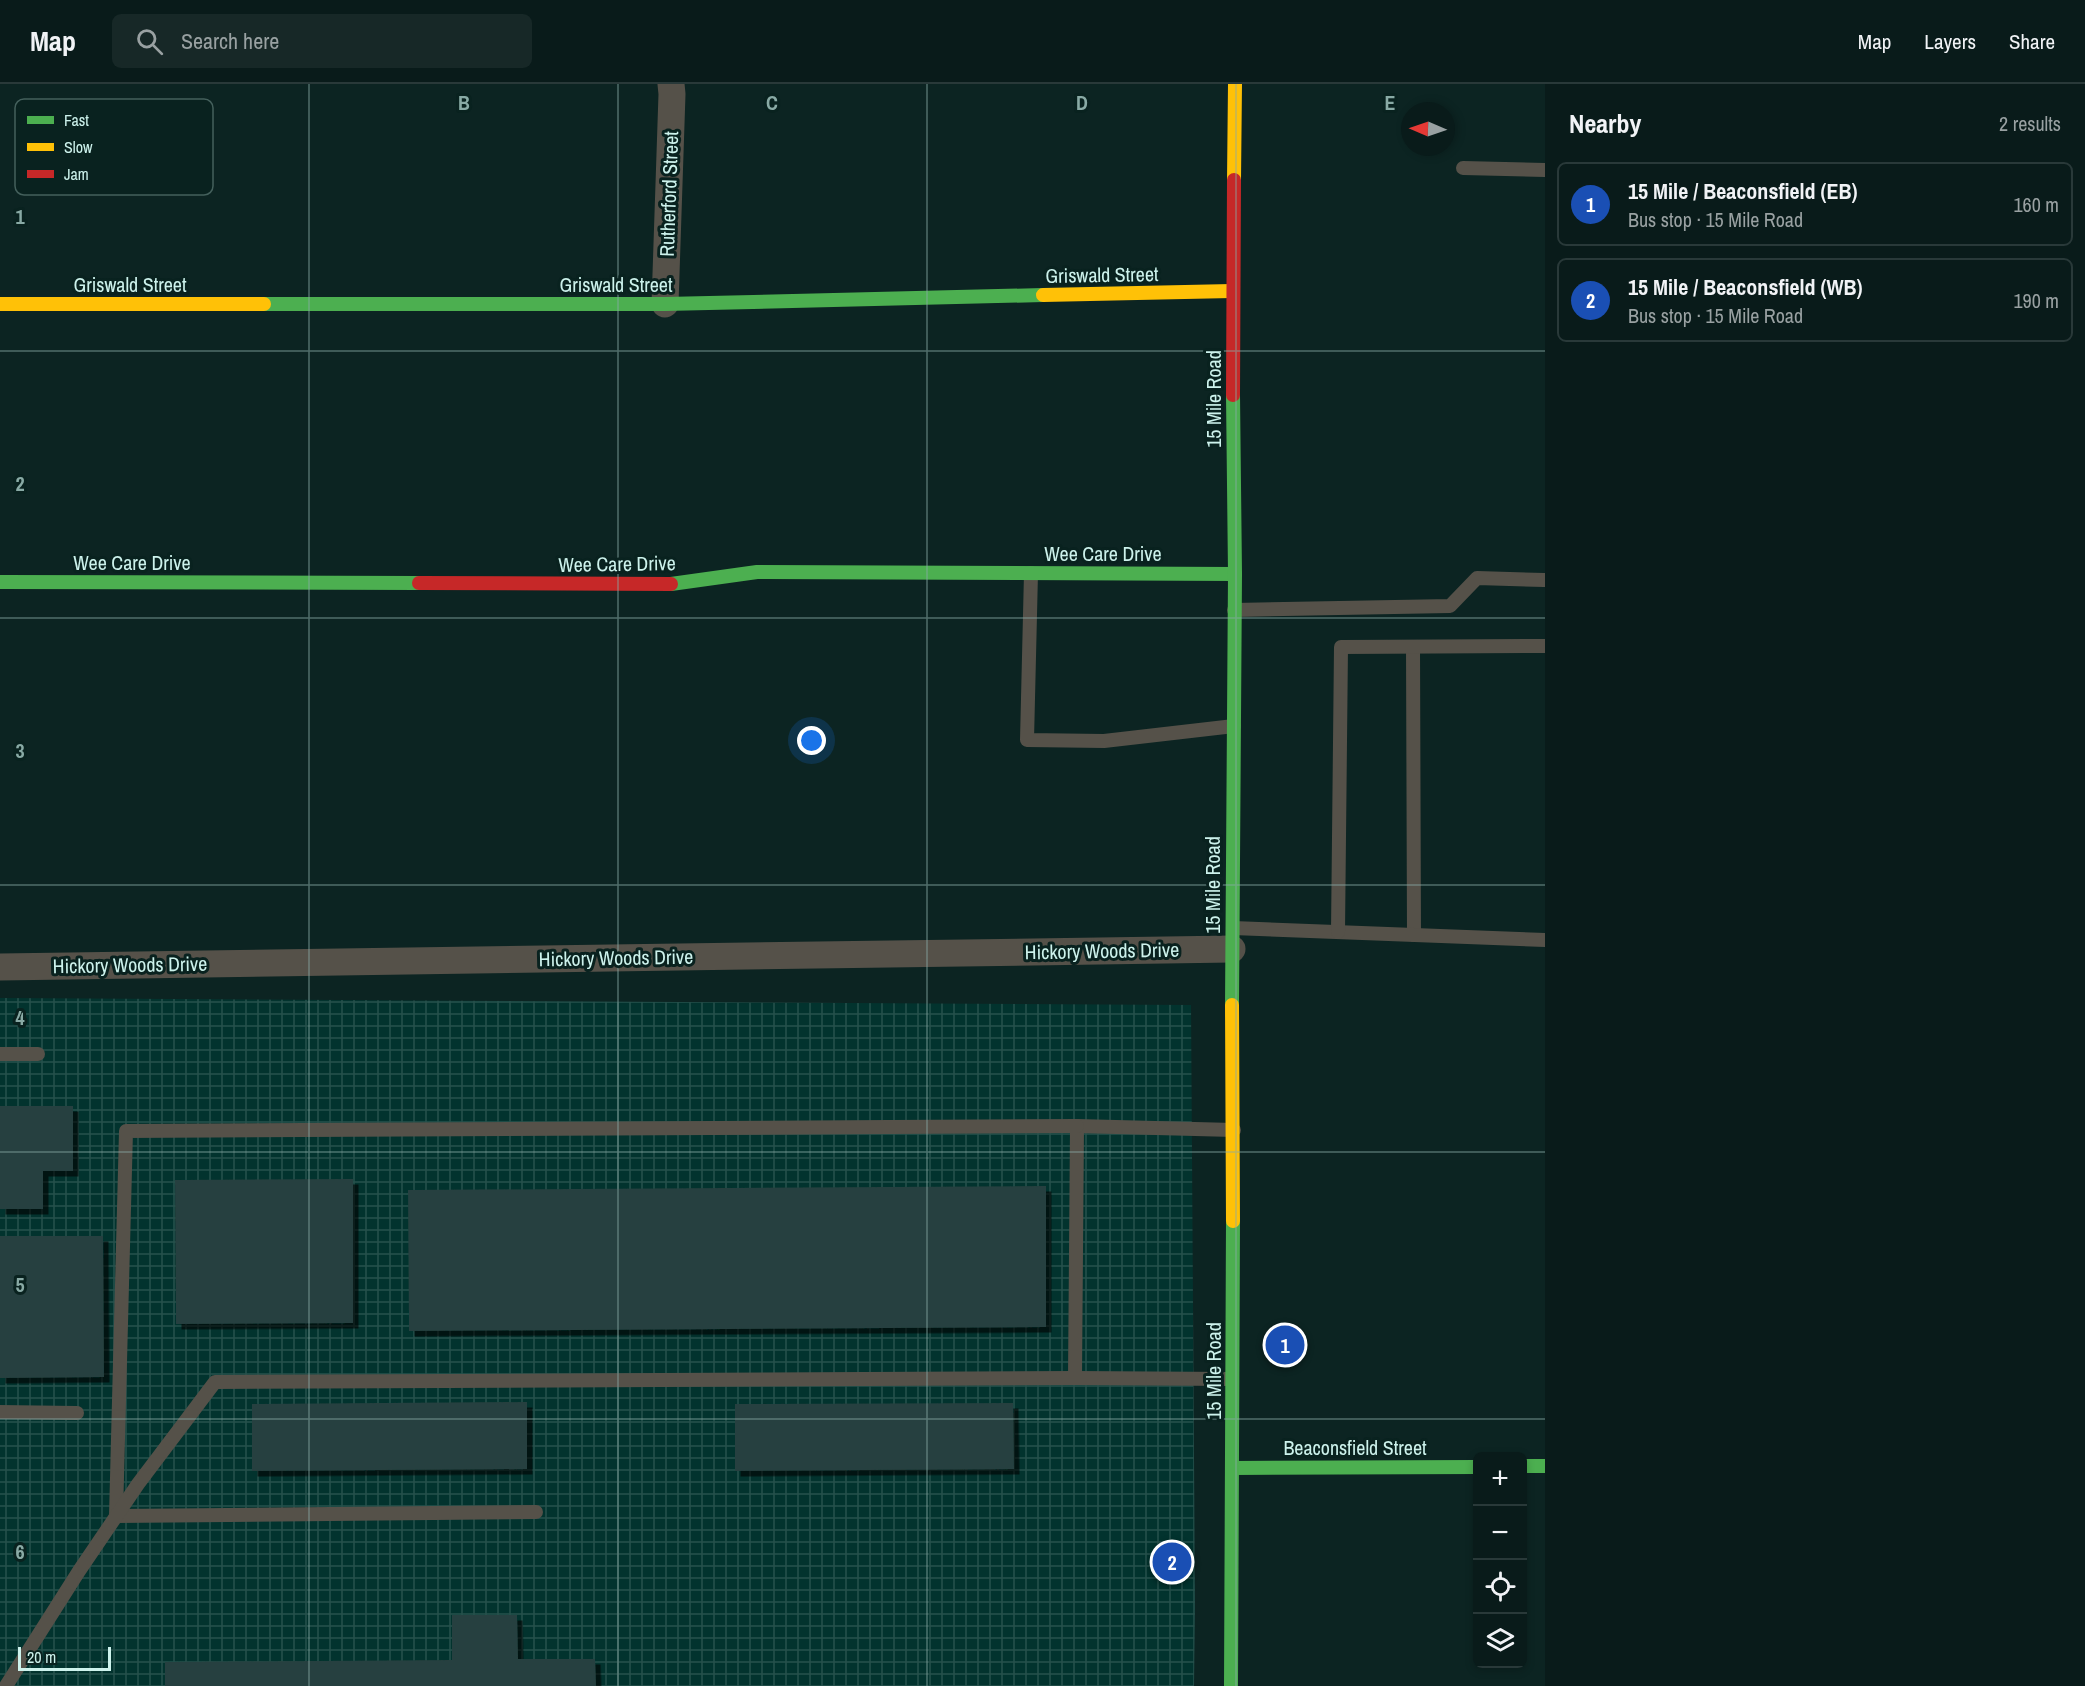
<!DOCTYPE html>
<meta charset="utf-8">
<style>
body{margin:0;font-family:"Archivo Narrow",sans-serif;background:#172827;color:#f1f3f6}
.controls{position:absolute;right:18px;bottom:18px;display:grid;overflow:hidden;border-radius:9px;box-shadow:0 3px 9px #0003}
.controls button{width:54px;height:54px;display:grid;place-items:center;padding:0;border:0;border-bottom:2px solid #293939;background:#091b1a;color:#f1f3f6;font:30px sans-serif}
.compass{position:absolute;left:1401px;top:18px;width:54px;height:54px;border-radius:50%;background:#091b1a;box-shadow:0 3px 9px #0003;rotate:272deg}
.scale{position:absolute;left:18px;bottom:15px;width:93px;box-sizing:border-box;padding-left:6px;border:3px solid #cdf2ec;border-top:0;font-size:16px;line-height:21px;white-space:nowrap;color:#cdf2ec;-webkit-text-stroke:4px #09221f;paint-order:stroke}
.you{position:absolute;left:812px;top:657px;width:21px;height:21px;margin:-15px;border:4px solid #fff;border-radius:50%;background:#1a73e8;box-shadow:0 0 0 9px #1a73e833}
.badge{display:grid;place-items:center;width:39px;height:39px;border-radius:50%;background:#89aaa5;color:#fff;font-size:20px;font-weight:700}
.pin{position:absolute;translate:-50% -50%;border:3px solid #fff;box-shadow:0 2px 6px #0006}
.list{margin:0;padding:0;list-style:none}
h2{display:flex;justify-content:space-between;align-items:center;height:78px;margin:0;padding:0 24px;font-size:26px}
h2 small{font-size:20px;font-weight:400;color:#99a1a2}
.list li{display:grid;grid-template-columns:39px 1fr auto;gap:18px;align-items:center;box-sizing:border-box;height:84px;margin:0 12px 12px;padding:0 12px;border:2px solid #293939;border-radius:9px}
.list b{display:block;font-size:22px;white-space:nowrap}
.list p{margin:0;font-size:20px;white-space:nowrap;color:#99a1a2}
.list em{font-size:20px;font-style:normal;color:#99a1a2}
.icon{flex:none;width:33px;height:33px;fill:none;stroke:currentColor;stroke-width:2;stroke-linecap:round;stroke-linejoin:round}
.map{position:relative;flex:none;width:1545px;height:1602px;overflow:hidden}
header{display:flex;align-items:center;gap:36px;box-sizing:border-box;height:84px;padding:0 30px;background:#091b1a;border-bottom:2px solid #293939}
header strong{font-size:28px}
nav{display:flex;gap:33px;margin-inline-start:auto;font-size:21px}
.search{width:420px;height:54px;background:#172827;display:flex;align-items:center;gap:15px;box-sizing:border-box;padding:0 21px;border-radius:9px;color:#99a1a2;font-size:22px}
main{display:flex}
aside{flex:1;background:#091b1a}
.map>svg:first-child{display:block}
</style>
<header>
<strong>Map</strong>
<div class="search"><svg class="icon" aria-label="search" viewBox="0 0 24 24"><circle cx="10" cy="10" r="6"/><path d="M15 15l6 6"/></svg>Search here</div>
<nav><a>Map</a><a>Layers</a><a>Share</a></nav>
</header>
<main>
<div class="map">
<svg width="1545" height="1602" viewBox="0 0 1545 1602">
<defs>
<pattern id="industrial-grid" width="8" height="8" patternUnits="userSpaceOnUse" patternTransform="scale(1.5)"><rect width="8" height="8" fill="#02332e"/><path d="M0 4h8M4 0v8" fill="none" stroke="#26514c"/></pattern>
<filter id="shadow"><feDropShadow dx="5.5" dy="5.5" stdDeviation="0" flood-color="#0009"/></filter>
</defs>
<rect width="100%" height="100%" fill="#0c2422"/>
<path fill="url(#industrial-grid)" d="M0 914 1191 921 1195 1523 1194 1602H0Z"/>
<g fill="#26403f" filter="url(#shadow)">
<path d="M0 1022H73V1087H43V1125H0Z"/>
<path d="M353 1095V1239L176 1240 175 1096Z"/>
<path d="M1046 1102V1243L409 1247 408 1106Z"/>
<path d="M0 1152H103L104 1293 0 1294Z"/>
<path d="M527 1318V1385L252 1387V1320Z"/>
<path d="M1013 1319 1014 1385 735 1387V1320Z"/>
<path d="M452 1531H517L518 1575H595L596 1602H165V1578L452 1576Z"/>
</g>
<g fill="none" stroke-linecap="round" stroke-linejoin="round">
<g stroke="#555149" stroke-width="14">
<path d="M1463 84 1545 86"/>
<path d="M1031 489 1027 656 1104 657 1234 642"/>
<path d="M1234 526 1450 522 1477 494 1544 496"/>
<path d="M1413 563 1414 851"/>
<path d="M1233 844 1545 856"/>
<path d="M1338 848 1341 563 1545 562"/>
<path d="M0 970H38"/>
<path d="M1075 1294 1077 1042 1234 1046"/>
<path d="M0 1328 77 1329"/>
<path d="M536 1428 116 1432 126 1047 1077 1042"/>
<path d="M6 1602 79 1487 138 1400 215 1298 1075 1294 1232 1295"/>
</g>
<g stroke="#555149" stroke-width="27">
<path d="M665 220 672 10 671 0"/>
<path d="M0 883 1232 865"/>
</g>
<g stroke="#4caf50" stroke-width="14">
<path d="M264 220H665L1043 211"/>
<path d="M0 498 419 499"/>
<path d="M671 500 757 488 1235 490"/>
<path d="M1232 921 1235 490 1233 311"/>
<path d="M1522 1382H1545"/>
<path d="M1233 1384 1478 1383"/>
<path d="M1231 1602 1233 1137"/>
</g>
<g stroke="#ffc107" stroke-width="14">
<path d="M1234 96 1235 0"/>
<path d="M1043 211 1232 207"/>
<path d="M0 220H264"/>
<path d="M1232 921 1233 1137"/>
</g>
<g stroke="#c62828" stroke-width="14">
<path d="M1233 311 1234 96"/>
<path d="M419 499 671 500"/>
</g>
</g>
<path fill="none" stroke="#89aaa5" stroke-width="1.5" stroke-opacity="0.55" d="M309 0V1602M618 0V1602M927 0V1602M1236 0V1602M0 267H1545M0 534H1545M0 801H1545M0 1068H1545M0 1335H1545"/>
<g text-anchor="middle" stroke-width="6" stroke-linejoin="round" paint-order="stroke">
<g font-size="20" fill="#cdf2ec" stroke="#09221f">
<text transform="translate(669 110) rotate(-88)" y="7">Rutherford Street</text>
<text transform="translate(1102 191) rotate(-1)" y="7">Griswald Street</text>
<text x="130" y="208">Griswald Street</text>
<text x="616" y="208">Griswald Street</text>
<text transform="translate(1214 315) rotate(-90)" y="7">15 Mile Road</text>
<text x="1103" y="477">Wee Care Drive</text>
<text x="132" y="486">Wee Care Drive</text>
<text transform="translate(617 480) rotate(-1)" y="7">Wee Care Drive</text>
<text transform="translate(1213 801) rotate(-90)" y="7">15 Mile Road</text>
<text transform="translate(1102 867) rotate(-1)" y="7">Hickory Woods Drive</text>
<text transform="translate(616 874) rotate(-1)" y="7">Hickory Woods Drive</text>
<text transform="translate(130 881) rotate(-1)" y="7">Hickory Woods Drive</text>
<text transform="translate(1214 1287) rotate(-90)" y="7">15 Mile Road</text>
<text x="1355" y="1371">Beaconsfield Street</text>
</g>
</g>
<rect x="15" y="15" width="198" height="96" rx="9" fill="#09221f" stroke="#44605c" stroke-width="1.5"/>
<rect x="27" y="32" width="27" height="8" fill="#4caf50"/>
<rect x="27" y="59" width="27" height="8" fill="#ffc107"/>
<rect x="27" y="86" width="27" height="8" fill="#c62828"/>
<g font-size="16" fill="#cdf2ec">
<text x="64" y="42">Fast</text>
<text x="64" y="69">Slow</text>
<text x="64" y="96">Jam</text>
</g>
<g font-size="20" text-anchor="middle" font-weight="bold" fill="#89aaa5" stroke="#09221f" stroke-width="6" stroke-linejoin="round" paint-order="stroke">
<text x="464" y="26">B</text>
<text x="772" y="26">C</text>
<text x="1082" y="26">D</text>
<text x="1390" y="26">E</text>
<text x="20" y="140">1</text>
<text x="20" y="407">2</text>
<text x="20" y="674">3</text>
<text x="20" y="941">4</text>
<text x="20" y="1208">5</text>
<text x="20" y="1475">6</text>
</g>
</svg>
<div class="controls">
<button>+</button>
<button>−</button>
<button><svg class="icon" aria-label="locate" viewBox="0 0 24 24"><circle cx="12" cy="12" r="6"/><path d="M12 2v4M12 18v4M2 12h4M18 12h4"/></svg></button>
<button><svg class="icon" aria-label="layers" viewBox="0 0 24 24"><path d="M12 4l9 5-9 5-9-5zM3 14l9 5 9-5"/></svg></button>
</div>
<svg class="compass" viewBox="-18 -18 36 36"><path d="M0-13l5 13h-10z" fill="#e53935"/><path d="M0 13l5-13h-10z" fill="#99a1a2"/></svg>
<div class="scale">20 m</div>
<div class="you"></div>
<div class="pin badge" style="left:1285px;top:1261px;background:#1a4fb4">1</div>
<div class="pin badge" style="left:1172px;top:1478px;background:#1a4fb4">2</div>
</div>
<aside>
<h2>Nearby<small>2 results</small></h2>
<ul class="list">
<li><span class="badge" style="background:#1a4fb4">1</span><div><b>15 Mile / Beaconsfield (EB)</b><p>Bus stop · 15 Mile Road</p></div><em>160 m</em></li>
<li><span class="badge" style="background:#1a4fb4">2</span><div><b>15 Mile / Beaconsfield (WB)</b><p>Bus stop · 15 Mile Road</p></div><em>190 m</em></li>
</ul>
</aside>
</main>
